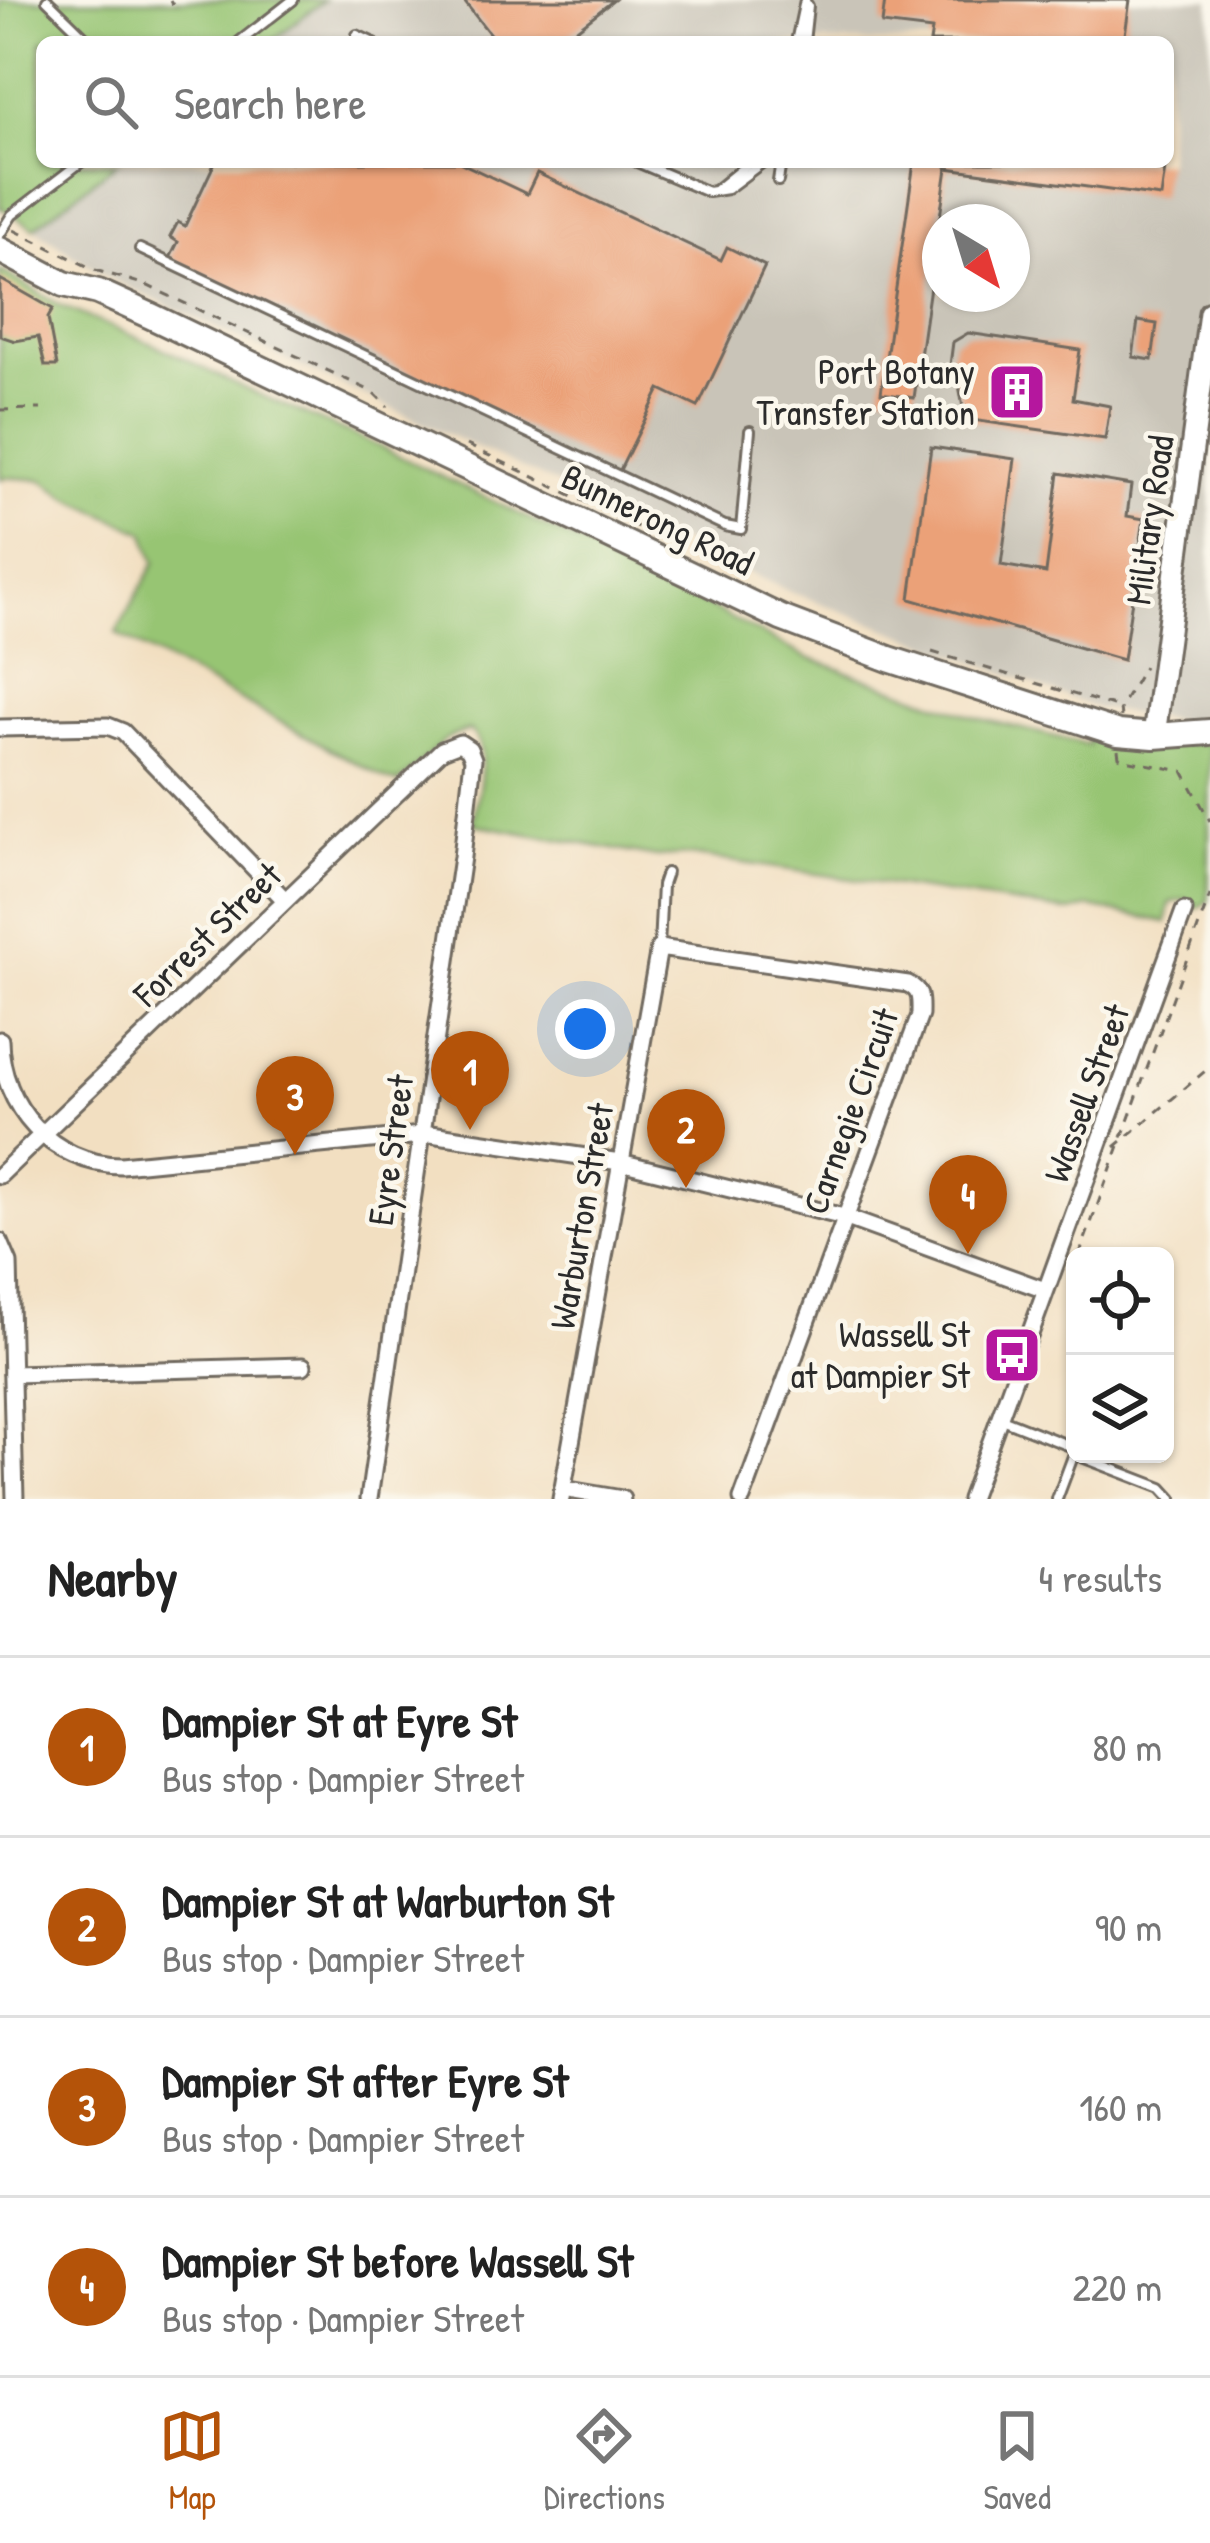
<!DOCTYPE html>
<meta charset="utf-8">
<style>
body{margin:0;font-family:"Patrick Hand",sans-serif;background:#f2f2f2;color:#222}
.controls{position:absolute;right:36px;bottom:36px;display:grid;overflow:hidden;border-radius:18px;box-shadow:0 3px 9px #0004}
.controls button{width:108px;height:108px;display:grid;place-items:center;padding:0;border:0;border-bottom:3px solid #e0e0e0;background:#fff;color:#222;font:60px sans-serif}
.compass{position:absolute;left:922px;top:204px;width:108px;height:108px;border-radius:50%;background:#fff;box-shadow:0 3px 9px #0004;rotate:142deg}
.you{position:absolute;left:585px;top:1029px;width:42px;height:42px;margin:-30px;border:9px solid #fff;border-radius:50%;background:#1a73e8;box-shadow:0 0 0 18px #1a73e833}
.badge{display:grid;place-items:center;width:78px;height:78px;border-radius:50%;background:#b45309;color:#fff;font-size:39px;font-weight:700}
.pin{position:absolute;translate:-50% -99px;filter:drop-shadow(0 3px 6px #0008)}
.pin::after{content:'';position:absolute;top:63px;width:42px;height:36px;background:inherit;clip-path:polygon(0 0,100% 0,50% 100%)}
.list{margin:0;padding:0;list-style:none}
h2{display:flex;justify-content:space-between;align-items:center;height:156px;margin:0;padding:0 48px;font-size:51px}
h2 small{font-size:39px;font-weight:400;color:#767676}
.list li{display:grid;grid-template-columns:78px 1fr auto;gap:36px;align-items:center;box-sizing:border-box;height:180px;padding:0 48px;border-top:3px solid #e0e0e0}
.list b{display:block;font-size:45px;white-space:nowrap}
.list p{margin:0;font-size:39px;white-space:nowrap;color:#767676}
.list em{font-size:39px;font-style:normal;color:#767676}
.icon{flex:none;width:66px;height:66px;fill:none;stroke:currentColor;stroke-width:2;stroke-linecap:round;stroke-linejoin:round}
.map{position:relative;flex:none;width:1210px;height:1499px;overflow:hidden}
.search{position:absolute;background:#fff;box-shadow:0 3px 9px #0004;left:36px;right:36px;top:36px;height:132px;display:flex;align-items:center;gap:30px;box-sizing:border-box;padding:0 42px;border-radius:18px;color:#767676;font-size:45px}
.sheet{height:876px;background:#fff}
nav{display:flex;justify-content:space-around;align-items:center;box-sizing:border-box;height:168px;border-top:3px solid #e0e0e0;background:#fff;font-size:33px;color:#767676}
nav a{display:grid;justify-items:center;gap:6px}
nav .on{color:#b45309}
.map>svg:first-child{display:block}
</style>
<div class="map">
<svg width="1210" height="1499" viewBox="0 0 1210 1499">
<rect width="100%" height="100%" fill="#fbf7ec"/>
<filter id="ink" filterUnits="userSpaceOnUse"><feTurbulence type="fractalNoise" baseFrequency=".00833" numOctaves="2"/><feDisplacementMap in="SourceGraphic" scale="24" xChannelSelector="R" yChannelSelector="G"/><feConvolveMatrix kernelMatrix="1 2 1 2 8 2 1 2 1" color-interpolation-filters="sRGB"/></filter>
<filter id="wash" filterUnits="userSpaceOnUse"><feTurbulence type="fractalNoise" baseFrequency=".004" numOctaves="4" result="noise"/><feDisplacementMap in="SourceGraphic" scale="48" xChannelSelector="R" yChannelSelector="G"/><feGaussianBlur stdDeviation="2.7" result="paint"/><feColorMatrix in="noise" values="0 0 0 0 0 0 0 0 0 0 0 0 0 0 0 0 0 1.4 0 .05"/><feComposite in="paint" operator="in"/></filter>
<g filter="url(#wash)">
<rect width="100%" height="100%" fill="#f2dfc1"/>
<path fill="#c9c4b8" fill-rule="evenodd" d="M324 0H1210V717L1186 722 1096 708 789 591 106 277 34 228 118 162H1168V42H271ZM940 222H1012V294H940Z"/>
<g fill="#97c573" stroke="#61784f" stroke-width="3">
<path d="M0 0H324L271 42H42V162H118L34 228 0 207Z"/>
<path d="M0 270 61 306 169 351 241 387 361 438 645 574 808 658 978 718 1089 745 1088 737 1122 744 1210 743 1208 902 1195 909 1185 899 1170 903 1167 922 1089 907 1071 912 690 855 657 857 473 824C476 798 493 747 469 730L447 738 398 783 386 779 116 633 155 563 145 533 67 497 43 480 2 477 0 481Z"/>
</g>
<g id="blocks">
<g fill="#eba178">
<path d="M463 0H614L560 42H496Z"/>
<path d="M885 0H1130L1124 42H930L932 30 882 24Z"/>
<path d="M215 162H459L527 194 537 173 721 260 727 247 765 266 698 407 660 389 619 472 170 258 178 242 170 237 178 222 185 226Z"/>
<path d="M914 162H1166L1161 197 947 168 914 398 881 393Z"/>
<path d="M0 279 53 309 48 318 57 366H45L38 337 15 341 0 336Z"/>
<path d="M1138 321 1157 324 1152 360 1133 357Z"/>
<path d="M968 333 1080 350 1073 399 1110 406 1105 439 965 419 959 385 949 373 953 342Z"/>
<path d="M931 447 1015 459 1001 565 1046 573 1059 473 1131 485 1127 516 1144 519 1123 660 910 599Z"/>
</g>
</g>
</g>
<g filter="url(#ink)">
<use href="#blocks" fill-opacity="0" stroke="#716a60" stroke-width="3"/>
<g fill="none" stroke-linecap="round" stroke-linejoin="round">
<g stroke="#716a60" stroke-width="14">
<g id="lane">
<path d="M47 0 90 42"/>
<path d="M357 35 372 42"/>
<path d="M239 42 293 0"/>
<path d="M796 42 805 0"/>
<path d="M804 42 808 6 805 2"/>
<path d="M637 162 708 192 727 189 763 162"/>
<path d="M778 181 781 162"/>
<path d="M717 189 750 162"/>
<path d="M0 234 12 215 81 162"/>
<path d="M140 249 725 526 741 529 750 431"/>
<path d="M659 948 662 885 666 873"/>
<path d="M999 1418 1075 1448"/>
<path d="M1074 1454 1162 1488 1172 1499"/>
<path d="M1057 1499 1075 1451"/>
</g>
</g>
<g stroke="#716a60" stroke-width="21">
<g id="street">
<path d="M0 728 108 726 123 732 285 900"/>
<path d="M0 1040C1 1107 52 1164 121 1165L431 1134 620 1162 844 1217 1045 1290"/>
<path d="M0 1175 442 750 460 743 469 749 473 759 462 857 369 1499"/>
<path d="M0 1242 9 1263 15 1499"/>
<path d="M12 1374 303 1366"/>
<path d="M563 1489 622 1499"/>
<path d="M561 1499 659 948 908 984C922 991 920 1000 920 1015L742 1499"/>
<path d="M970 1499 1184 911"/>
</g>
</g>
<g stroke="#716a60" stroke-width="27">
<path id="secondary" d="M1154 736 1210 313"/>
</g>
<g stroke="#716a60" stroke-width="30">
<path id="primary" d="M0 250 64 284 98 292 151 316 781 618 889 659 1118 733 1154 736 1210 732"/>
</g>
<g stroke="#716a60" stroke-width="3" stroke-dasharray="9 9" stroke-linecap="butt">
<path d="M170 0 173 5"/>
<path d="M14 230 95 270 146 285 373 392 388 407"/>
<path d="M0 410 41 409"/>
<path d="M467 445 642 529"/>
<path d="M932 652 1120 708"/>
<path d="M1121 717 1120 708 1144 667"/>
<path d="M1118 750 1119 757 1125 760 1183 771 1210 821"/>
<path d="M1115 1147 1210 1067"/>
<path d="M1079 1256 1210 895"/>
</g>
<use href="#lane" stroke="#fff" stroke-width="8"/>
<use href="#street" stroke="#fff" stroke-width="15"/>
<use href="#secondary" stroke="#fff" stroke-width="21"/>
<use href="#primary" stroke="#fff" stroke-width="24"/>
</g>
</g>
<defs>
<g id="building-square" transform="scale(3)"><rect x="-9" y="-9" width="18" height="18" rx="4" fill="#b5179e" stroke="#fbf7ec"/><path d="M-4-6H4V6H1V3H-1V6H-4ZM-2.5-4.3h1.7v1.8h-1.7ZM.8-4.3h1.7v1.8H.8ZM-2.5-1h1.7V.8h-1.7ZM.8-1h1.7V.8H.8Z" fill="#fff"/></g>
<g id="bus-square" transform="scale(3)"><rect x="-9" y="-9" width="18" height="18" rx="4" fill="#b5179e" stroke="#fbf7ec"/><path d="M-5-6H5V4H4V6H2V4H-2V6H-4V4H-5ZM-3.5-4V0h7V-4ZM-3.5 1.2v1.5H-2V1.2ZM2 1.2v1.5H3.5V1.2Z" fill="#fff"/></g>
</defs>
<g fill-rule="evenodd">
<use href="#building-square" x="1017" y="392"/>
<use href="#bus-square" x="1012" y="1355"/>
</g>
<g text-anchor="middle" stroke-width="9" stroke-linejoin="round" paint-order="stroke">
<g font-size="36" fill="#2b2b2b" stroke="#fbf7ec" text-anchor="end">
<text x="975" y="384">Port Botany<tspan x="975" dy="41">Transfer Station</tspan></text>
<text x="970" y="1347">Wassell St<tspan x="970" dy="41">at Dampier St</tspan></text>
</g>
<g font-size="36" fill="#2b2b2b" stroke="#fbf7ec">
<text transform="translate(658 519) rotate(26)" y="13">Bunnerong Road</text>
<text transform="translate(1149 520) rotate(-82)" y="13">Military Road</text>
<text transform="translate(207 934) rotate(-44)" y="13">Forrest Street</text>
<text transform="translate(1086 1093) rotate(-70)" y="13">Wassell Street</text>
<text transform="translate(850 1111) rotate(-70)" y="13">Carnegie Circuit</text>
<text transform="translate(390 1150) rotate(-82)" y="13">Eyre Street</text>
<text transform="translate(581 1216) rotate(-80)" y="13">Warburton Street</text>
</g>
</g>
</svg>
<div class="controls">
<button><svg class="icon" aria-label="locate" viewBox="0 0 24 24"><circle cx="12" cy="12" r="6"/><path d="M12 2v4M12 18v4M2 12h4M18 12h4"/></svg></button>
<button><svg class="icon" aria-label="layers" viewBox="0 0 24 24"><path d="M12 4l9 5-9 5-9-5zM3 14l9 5 9-5"/></svg></button>
</div>
<svg class="compass" viewBox="-18 -18 36 36"><path d="M0-13l5 13h-10z" fill="#e53935"/><path d="M0 13l5-13h-10z" fill="#767676"/></svg>
<div class="you"></div>
<div class="pin badge" style="left:470px;top:1130px">1</div>
<div class="pin badge" style="left:686px;top:1188px">2</div>
<div class="pin badge" style="left:295px;top:1155px">3</div>
<div class="pin badge" style="left:968px;top:1254px">4</div>
<div class="search"><svg class="icon" aria-label="search" viewBox="0 0 24 24"><circle cx="10" cy="10" r="6"/><path d="M15 15l6 6"/></svg>Search here</div>
</div>
<section class="sheet">
<h2>Nearby<small>4 results</small></h2>
<ul class="list">
<li><span class="badge">1</span><div><b>Dampier St at Eyre St</b><p>Bus stop · Dampier Street</p></div><em>80 m</em></li>
<li><span class="badge">2</span><div><b>Dampier St at Warburton St</b><p>Bus stop · Dampier Street</p></div><em>90 m</em></li>
<li><span class="badge">3</span><div><b>Dampier St after Eyre St</b><p>Bus stop · Dampier Street</p></div><em>160 m</em></li>
<li><span class="badge">4</span><div><b>Dampier St before Wassell St</b><p>Bus stop · Dampier Street</p></div><em>220 m</em></li>
</ul>
</section>
<nav>
<a class="on"><svg class="icon" aria-label="map" viewBox="0 0 24 24"><path d="M3 6l6-2 6 2 6-2v14l-6 2-6-2-6 2zM9 4v14M15 6v14"/></svg>Map</a>
<a><svg class="icon" aria-label="directions" viewBox="0 0 24 24"><path d="M12 3l9 9-9 9-9-9zM9 14v-3h6M13 9l2 2-2 2"/></svg>Directions</a>
<a><svg class="icon" aria-label="saved" viewBox="0 0 24 24"><path d="M7 4h10v16l-5-4-5 4z"/></svg>Saved</a>
</nav>
